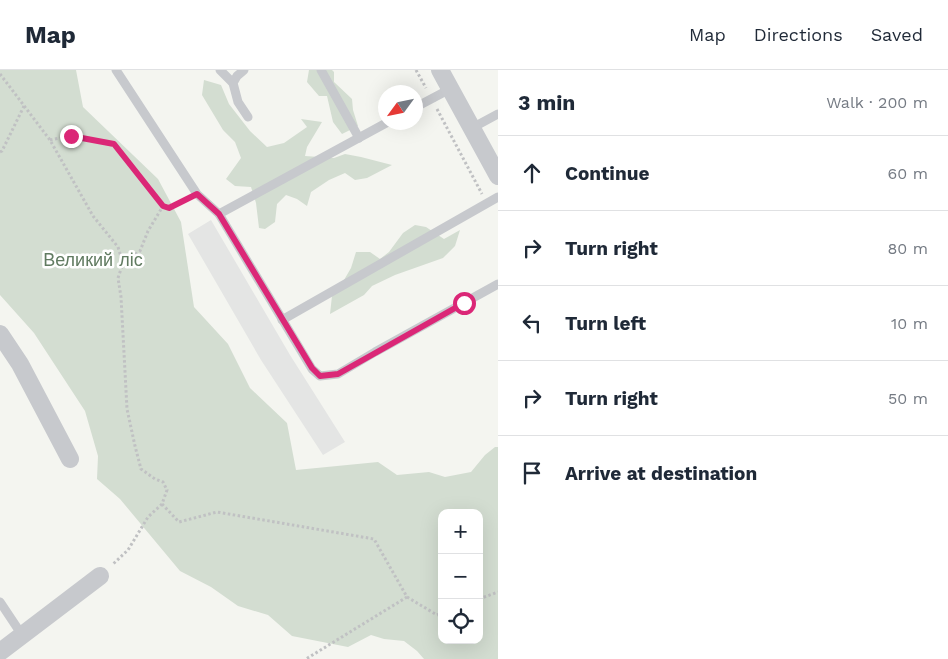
<!DOCTYPE html>
<meta charset="utf-8">
<style>
body{margin:0;font-family:"Work Sans",sans-serif;background:#f2f2f3;color:#1f2937}
.controls{position:absolute;right:15px;bottom:15px;display:grid;overflow:hidden;border-radius:10px;box-shadow:0 5px 20px #0002}
.controls button{width:45px;height:45px;display:grid;place-items:center;padding:0;border:0;border-bottom:1px solid #e0e1e3;background:#fff;color:#1f2937;font:25px sans-serif}
.compass{position:absolute;left:378px;top:15px;width:45px;height:45px;border-radius:50%;background:#fff;box-shadow:0 5px 20px #0002;rotate:237deg}
.stop{position:absolute;width:15px;height:15px;margin:-11px;border:4px solid #db2777;border-radius:50%;background:#fff}
.stop.end{background:#db2777;border-color:#fff;box-shadow:0 1px 5px #0008}
.list{margin:0;padding:0;list-style:none}
h2{display:flex;justify-content:space-between;align-items:center;height:65px;margin:0;padding:0 20px;font-size:21px}
h2 small{font-size:16px;font-weight:400;color:#747a83}
.list li{display:grid;grid-template-columns:32px 1fr auto;gap:15px;align-items:center;box-sizing:border-box;height:75px;padding:0 20px;border-top:1px solid #e0e1e3}
.list b{display:block;font-size:19px;white-space:nowrap}
.list em{font-size:16px;font-style:normal;color:#747a83}
.icon{flex:none;width:28px;height:28px;fill:none;stroke:currentColor;stroke-width:2;stroke-linecap:round;stroke-linejoin:round}
.map{position:relative;flex:none;width:498px;height:589px;overflow:hidden}
header{display:flex;align-items:center;gap:30px;box-sizing:border-box;height:70px;padding:0 25px;background:#fff;border-bottom:1px solid #e0e1e3}
header strong{font-size:24px}
nav{display:flex;gap:28px;margin-inline-start:auto;font-size:18px}
main{display:flex}
aside{flex:1;background:#fff}
.map>svg:first-child{display:block}
</style>
<header>
<strong>Map</strong>
<nav><a>Map</a><a>Directions</a><a>Saved</a></nav>
</header>
<main>
<div class="map">
<svg width="498" height="589" viewBox="0 0 498 589">
<rect width="100%" height="100%" fill="#f4f5f0"/>
<path fill="#e4e5e4" d="M211 150 290 285 345 372 323 385 261 290 188 164Z"/>
<g fill="#d3ddd1" fill-rule="evenodd">
<path d="M0 0H76L83 37 158 109 181 152 194 237 228 274 250 318 287 353 296 400 378 392 397 405 429 402 445 407 471 402 485 385 495 377H498V589H424L417 581 404 571 384 569 371 565 348 577 292 566 268 545 238 536 211 517 180 501 120 429 97 409 98 386 85 341 34 263 0 225ZM442 443H479V570H442Z"/>
<path d="M309 0H332L334 2V12L352 29 353 40 358 56 342 64 333 52 327 26H319L307 12Z"/>
<path d="M204 10 221 15 229 34 250 61 267 77 284 73 307 57 301 49 322 52 307 77 305 86 334 88 345 84 361 87 392 95 367 108 355 110 345 103 329 110 311 122 307 136 297 129 286 125 277 134 275 152 265 159 259 158 256 133 251 117 235 116 226 109 241 88 235 72 223 60 202 25Z"/>
<path d="M415 155 426 157 444 169 460 160 455 176 443 188 395 205 372 216 364 225 330 244 332 226 344 210 351 198 356 182H370L380 189 389 182 403 163Z"/>
</g>
<g fill="none" stroke-linecap="round" stroke-linejoin="round">
<g stroke="#c0c1c3" stroke-width="3" stroke-dasharray="2.5 2.5" stroke-linecap="butt">
<path d="M416 0 426 18"/>
<path d="M0 4 50 70 93 146 118 177 123 193 118 208 121 227 127 339 135 376 141 399 155 409 163 412 167 420 162 434 148 447 128 480 112 495"/>
<path d="M437 39 482 124"/>
<path d="M50 70 71 66 113 74 163 136"/>
<path d="M0 82 2 81 24 36"/>
<path d="M123 193 140 181 148 161 163 136 169 138 186 129"/>
<path d="M162 434 179 452 217 442 374 469 407 527 306 589"/>
<path d="M407 527 437 545 442 543"/>
<path d="M479 529 498 522"/>
</g>
<g stroke="#c7c9cd" stroke-width="9">
<path d="M116 0 197 124 219 144 388 52"/>
<path d="M220 0 233 13"/>
<path d="M244 0 237 6 233 13 238 32 248 47"/>
<path d="M321 0 359 68"/>
<path d="M416 37 450 19"/>
<path d="M472 58 498 44"/>
<path d="M219 144 312 299 320 306 338 304 375 282 498 214"/>
<path d="M282 250 498 127"/>
<path d="M0 532 22 565"/>
</g>
<g stroke="#c7c9cd" stroke-width="18">
<path d="M440 0 498 106"/>
<path d="M0 264 20 294 70 389"/>
<path d="M0 582 100 506"/>
</g>
</g>
<g fill="none" stroke-linecap="round" stroke-linejoin="round">
<path stroke="#db2777" stroke-width="6" d="M71 66 114 74 163 136 169 138 197 124 219 144 312 298 320 306 338 304 464 233"/>
</g>
<g text-anchor="middle" stroke-width="5" stroke-linejoin="round" paint-order="stroke">
<g font-size="18" fill="#617b61" stroke="#fff">
<text x="93" y="196">Великий ліс</text>
</g>
</g>
</svg>
<div class="controls">
<button>+</button>
<button>−</button>
<button><svg class="icon" aria-label="locate" viewBox="0 0 24 24"><circle cx="12" cy="12" r="6"/><path d="M12 2v4M12 18v4M2 12h4M18 12h4"/></svg></button>
</div>
<svg class="compass" viewBox="-18 -18 36 36"><path d="M0-13l5 13h-10z" fill="#e53935"/><path d="M0 13l5-13h-10z" fill="#747a83"/></svg>
<div class="stop" style="left:464px;top:233px"></div>
<div class="stop end" style="left:71px;top:66px"></div>
</div>
<aside>
<h2>3 min<small>Walk · 200 m</small></h2>
<ul class="list">
<li><svg class="icon" aria-label="ahead" viewBox="0 0 24 24"><path d="M12 20V5M6 11l6-6 6 6"/></svg><div><b>Continue</b></div><em>60 m</em></li>
<li><svg class="icon" aria-label="right" viewBox="0 0 24 24"><path d="M7 20v-9h11M14 6l5 5-5 5"/></svg><div><b>Turn right</b></div><em>80 m</em></li>
<li><svg class="icon" aria-label="left" viewBox="0 0 24 24"><path d="M17 20v-9H6M10 6l-5 5 5 5"/></svg><div><b>Turn left</b></div><em>10 m</em></li>
<li><svg class="icon" aria-label="right" viewBox="0 0 24 24"><path d="M7 20v-9h11M14 6l5 5-5 5"/></svg><div><b>Turn right</b></div><em>50 m</em></li>
<li><svg class="icon" aria-label="arrive" viewBox="0 0 24 24"><path d="M6 21V4h12l-3 4 3 4H6"/></svg><div><b>Arrive at destination</b></div></li>
</ul>
</aside>
</main>
